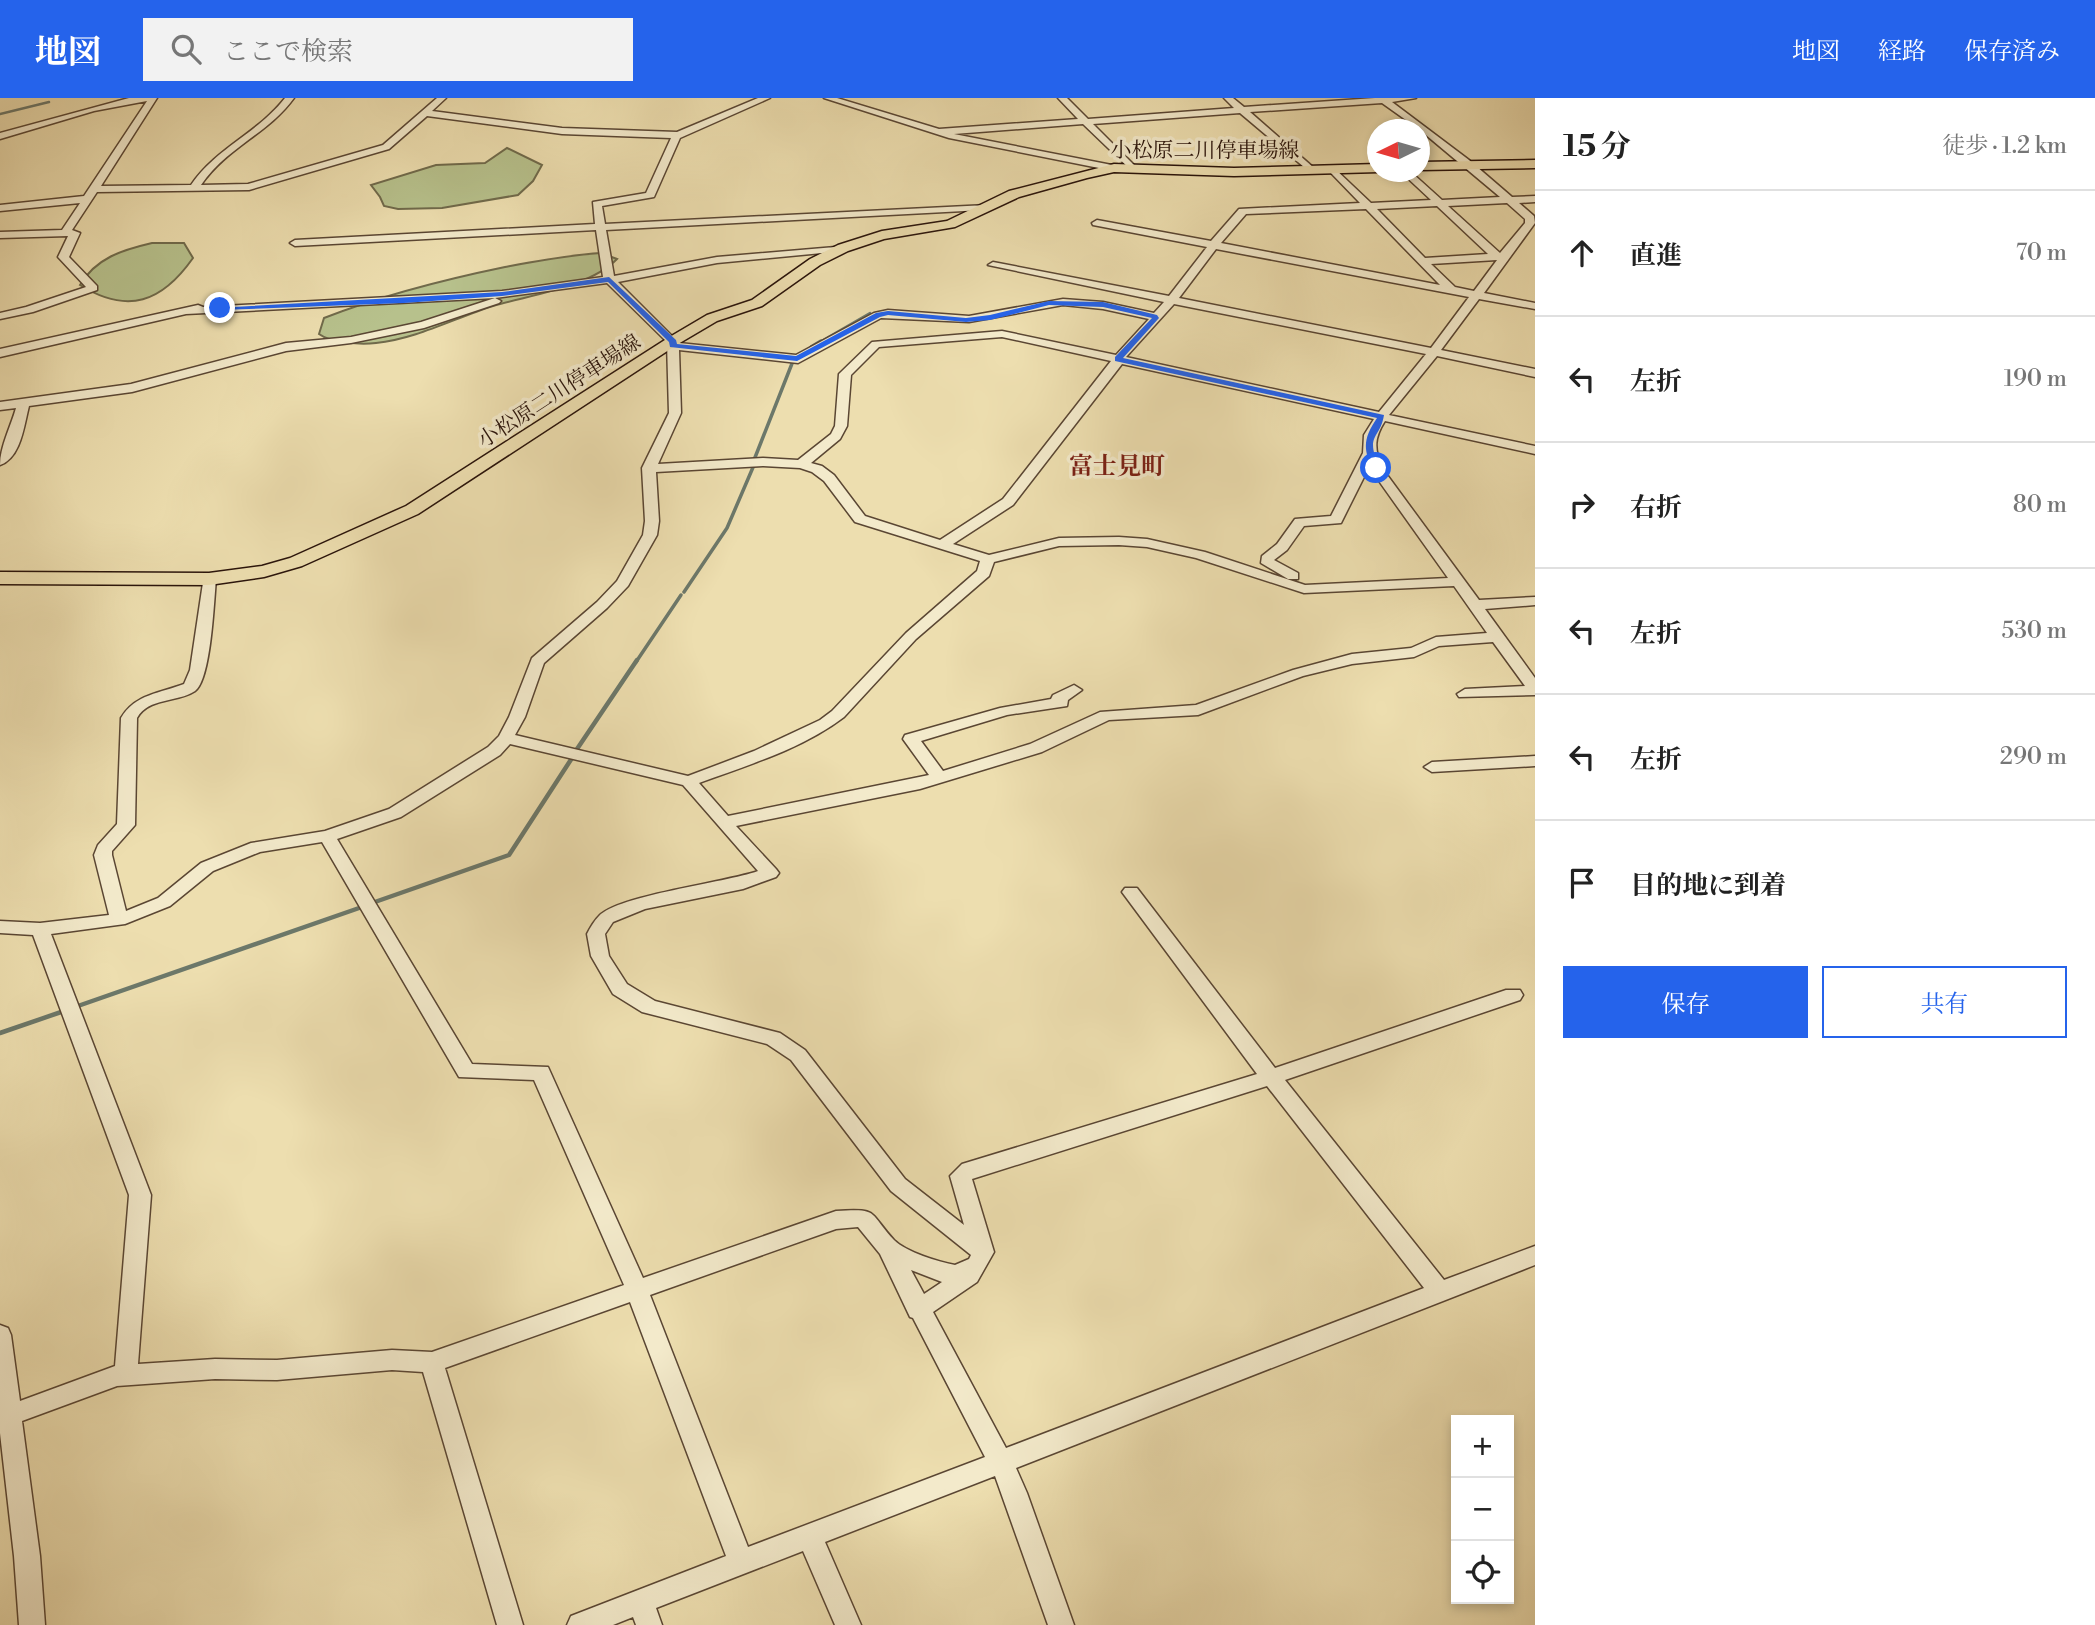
<!DOCTYPE html>
<html lang="ja">
<meta charset="utf-8">
<style>
body{margin:0;font-family:"Libre Bodoni","Noto Serif JP",serif;background:#f2f2f2;color:#222}
.controls{position:absolute;right:21px;bottom:21px;display:grid;overflow:hidden;border-radius:0px;box-shadow:0 4px 10px #0003}
.controls button{width:63px;height:63px;display:grid;place-items:center;padding:0;border:0;border-bottom:2px solid #e0e0e0;background:#fff;color:#222;font:35px sans-serif}
.compass{position:absolute;left:1367px;top:21px;width:63px;height:63px;border-radius:50%;background:#fff;box-shadow:0 4px 10px #0003;rotate:265deg}
.stop{position:absolute;width:21px;height:21px;margin:-16px;border:5px solid #2563eb;border-radius:50%;background:#fff}
.stop.end{background:#2563eb;border-color:#fff;box-shadow:0 2px 7px #0008}
.list{margin:0;padding:0;list-style:none}
h2{display:flex;justify-content:space-between;align-items:center;height:91px;margin:0;padding:0 28px;font-size:30px}
h2 small{font-size:23px;font-weight:400;color:#767676}
.list li{display:grid;grid-template-columns:46px 1fr auto;gap:21px;align-items:center;box-sizing:border-box;height:126px;padding:0 28px;border-top:2px solid #e0e0e0}
.list b{display:block;font-size:26px;white-space:nowrap}
.list em{font-size:23px;font-style:normal;color:#767676}
.actions{display:flex;gap:14px;padding:21px 28px}
.actions a{flex:1;padding:16px 0;border:2px solid #2563eb;border-radius:0px;text-align:center;font-size:24px;color:#2563eb}
.actions .main{background:#2563eb;color:#fff}
.icon{flex:none;width:38px;height:38px;fill:none;stroke:currentColor;stroke-width:2;stroke-linecap:round;stroke-linejoin:round}
.map{position:relative;flex:none;width:1535px;height:1527px;overflow:hidden}
header{display:flex;align-items:center;gap:42px;box-sizing:border-box;height:98px;padding:0 35px;background:#2563eb;color:#fff}
header strong{font-size:33px}
nav{display:flex;gap:38px;margin-inline-start:auto;font-size:24px}
.search{width:490px;height:63px;background:#f2f2f2;display:flex;align-items:center;gap:18px;box-sizing:border-box;padding:0 24px;border-radius:0px;color:#767676;font-size:26px}
main{display:flex}
aside{flex:1;background:#fff}
.map>svg:first-child{display:block}
</style>
<header>
<strong>地図</strong>
<div class="search"><svg class="icon" aria-label="search" viewBox="0 0 24 24"><circle cx="10" cy="10" r="6"/><path d="M15 15l6 6"/></svg>ここで検索</div>
<nav><a>地図</a><a>経路</a><a>保存済み</a></nav>
</header>
<main>
<div class="map">
<svg width="1535" height="1527" viewBox="0 0 1535 1527">
<rect width="100%" height="100%" fill="#eddeaf"/>
<filter id="stains"><feTurbulence type="fractalNoise" baseFrequency=".00286" numOctaves="4"/><feColorMatrix values="0 0 0 0 .2 0 0 0 0 .09 0 0 0 0 .02 0 0 0 .5 -.17"/></filter>
<radialGradient id="worn" r=".72"><stop offset=".6" stop-color="#630" stop-opacity="0"/><stop offset="1" stop-color="#630" stop-opacity=".3"/></radialGradient>
<g fill="#b7c18c" stroke="#706a4b" stroke-width="2">
<path d="M507 50 542 67 533 83 518 97 442 110 398 111 384 108 380 99 371 87 436 67 485 65Z"/>
<path d="M152 145H184L193 160C162 204 128 217 80 187 96 160 122 152 152 145Z"/>
<path d="M601 155 617 161C590 189 530 197 493 208 455 220 416 241 376 245 361 247 331 245 319 236L324 220C383 197 442 182 505 169 537 163 568 157 601 155Z"/>
</g>
<g fill="none" stroke-linecap="round" stroke-linejoin="round">
<g stroke="#6c786a" stroke-width="2.5">
<path d="M0 16 49 4"/>
<path d="M818 245 870 215"/>
</g>
<g stroke="#6c786a" stroke-width="3.5">
<path d="M811 249 821 243"/>
<path d="M754 362 793 263"/>
<path d="M684 494 727 430 754 367"/>
<path d="M636 564 681 497"/>
</g>
<g stroke="#6c786a" stroke-width="4.5">
<path d="M575 654 637 562"/>
<path d="M372 805 509 757 572 660"/>
<path d="M75 909 362 809"/>
<path d="M0 935 67 912"/>
</g>
<g stroke="#5a4633" stroke-width="3">
<g id="minor">
<path d="M129 0H157L101 88 191 87C216 50 258 35 285 0H294C269 35 226 50 201 87L248 86 383 47 437 0H446L432 13 562 30 677 34 758 0H770L680 40 654 99 602 108 605 126 987 107 988 109 983 112 606 132 614 178 717 159 847 148 848 150 843 153 717 165 618 184 679 245 796 257 874 215 888 212 969 218 1063 201 1103 204 1154 215 1164 204 988 167 993 164 1169 198 1207 149 1093 127 1092 125 1097 122 1211 143 1239 111 1360 105 1330 74 1328 72 1333 69 1371 105 1431 102 1401 74H1411L1442 102 1500 99 1420 32 1382 5 1250 14 1314 70 1316 72 1311 75 1240 15 1093 26 1135 68V72L1132 73 1083 26 954 36 1117 68V72L1114 73 949 40 824 0H837L939 31 1078 21 1058 0H1067L1088 21 1234 10 1224 0H1233L1244 9 1375 0H1416L1392 4 1469 62 1512 99 1535 98V104L1519 105 1534 118 1535 125 1484 195 1535 205V211L1479 201 1441 252 1535 271V279L1437 258 1389 317 1535 348V356L1385 323C1374 340 1374 351 1382 370L1479 502 1535 499V507L1485 511 1535 580V597L1459 599 1457 596 1465 591 1525 588 1493 544 1439 548 1414 559 1352 566 1303 578 1198 617 1109 622 1042 654 920 691 736 728 776 771 779 775 776 779 743 791 645 811 613 824 605 836 609 858 627 886 655 903 780 935 805 952 905 1081 964 1127 950 1078 962 1066 1257 976 1125 798 1122 794 1125 790H1137L1275 970 1506 892H1520L1523 897 1520 902 1285 982 1444 1182 1535 1148V1167L1016 1370 1027 1395 1074 1527H1048L995 1378 825 1444 861 1527H835L803 1453 656 1510 662 1527H636L633 1519 613 1527H567L571 1518 726 1458 630 1204 445 1270 523 1527H497L423 1274 392 1272 277 1282 215 1281 117 1288 22 1323 40 1458 45 1527H19L14 1458 0 1335V1227L8 1230 11 1237 20 1303 115 1268 129 1097 33 837 0 835V823L40 825 109 817 94 757 98 747 117 726 121 620C135 596 161 595 184 586L190 572 204 478H214L216 481C214 502 211 582 195 593 177 605 149 599 137 620L135 727 112 753V757L126 813 158 800 201 765 251 745 325 733 389 711 488 649 499 638 509 619 532 560 597 504 617 483 643 437 645 423 642 370 669 315 667 244 607 185 495 200 501 203 499 205 424 230 351 245 286 253 132 294 29 308C24 327 21 360 0 367 0 349 11 328 16 310L0 312V304L131 286 286 245 351 239 421 224 495 200 186 216 0 259V251L198 207 203 209 502 193 603 179 596 132 295 148 290 145 295 142 595 126 593 104 646 95 671 40 562 36 427 18 389 51 249 92 97 94 72 132 80 135 69 159 97 188V192L33 214 0 221V215L26 209 86 189 58 159 68 138 0 140V134L62 132 80 105 0 113V107L84 98 147 3 94 13 0 41V35ZM1507 105 1525 121V125L1500 155 1448 108ZM1437 108 1488 156 1425 160 1377 111ZM1366 111 1440 187 1221 145 1246 116ZM1216 151 1469 199 1431 250 1179 200ZM1497 162 1474 193 1455 189 1431 166ZM1174 206 1426 256 1379 314 1126 259ZM1063 207 1103 211 1149 221 1116 257 1002 233 872 244 839 276 835 328 831 336 798 362 763 360 658 366 681 315 679 252 798 265 881 220 969 224ZM1002 239 1111 263 1003 401 940 442 865 418 834 377 822 368 811 365 840 341 847 328 851 277 879 249ZM1122 266 1374 321 1364 337 1363 355 1331 418 1295 421 1277 446 1262 458 1261 465 1288 481H1298V475L1274 462 1287 452 1304 428 1341 425 1369 369 1448 480 1305 487 1205 454 1147 441 1119 439 1059 440 989 457 953 446 1013 407ZM763 368 800 370 812 374 824 383 855 424 980 463 977 473 906 535 832 613 820 622 754 653 688 678 515 637 525 619 544 565 607 510 628 488 657 437 659 423 656 374ZM1119 447 1147 449 1196 460 1304 495 1454 488 1487 535 1436 539 1411 550 1352 556 1293 572 1196 607 1100 614 1030 646 943 673 921 643 1007 617 1067 608 1068 602 1082 592 1074 587 1053 597 1051 601 1000 610 905 637 903 641 929 677 728 718 699 685C748 667 802 651 844 619L916 541 989 478 994 464 1059 448ZM510 646 683 687 758 773C724 785 619 797 599 818 594 823 590 830 587 836L591 858 613 896 642 914 767 946 791 962 891 1093 971 1157 969 1161 955 1167C939 1164 906 1154 894 1142 868 1114 880 1110 836 1113L643 1180 548 969 472 966 337 741 401 719 500 657ZM322 744 459 979 534 982 624 1187 432 1254 392 1252 277 1262 215 1261 138 1266 151 1097 51 836 125 826 170 808 213 773 260 754ZM1267 988 1424 1190 1006 1350 933 1214 977 1184 994 1154 972 1081ZM858 1129 880 1156 910 1219 913 1220 985 1359 748 1449 650 1197 836 1131ZM911 1172 942 1184 924 1196Z"/>
<path d="M1535 658V668L1432 674 1424 669 1432 664Z"/>
</g>
</g>
<g stroke="#29130a" stroke-width="3">
<g id="major">
<path d="M1535 62V70L1420 72V64Z"/>
<path d="M1114 66 1234 70 1378 66 1379 74 1234 78 1114 74 1087 80 1019 99 955 129 884 141 848 153 820 167 762 208 717 223 678 246 418 416 302 468 264 479 209 487 0 486V474L209 475 262 468 290 460 406 408 668 240 707 217 752 202 810 161 838 147 882 133 947 123 1009 93Z"/>
</g>
</g>
<use href="#minor" fill="#f3eacb" fill-rule="evenodd"/>
<use href="#major" fill="#eddeaf" fill-rule="evenodd"/>
</g>
<path fill="#2563eb" d="M609 179 676 242 677 246 796 258 876 215 888 213 966 220 990 217 1049 203 1103 204 1157 217 1159 220 1123 260 1384 317C1380 342 1364 336 1380 370L1373 371C1362 351 1364 339 1377 320L1115 263V259L1152 220 1103 209 1049 207 990 222 966 224 888 217 880 219 797 263 670 249 669 244 608 184 502 198 404 205 220 212 216 210 502 194Z"/>
<g text-anchor="middle" stroke-width="7" stroke-linejoin="round" paint-order="stroke">
<g font-size="21" fill="#29130a" stroke="#f3eacb">
<text x="1205" y="59">小松原二川停車場線</text>
<text transform="translate(559 293) rotate(-33)" y="7">小松原二川停車場線</text>
</g>
<g font-size="24" font-weight="bold" fill="#7a1f14" stroke="#f3eacb">
<text x="1117" y="376">富士見町</text>
</g>
</g>
<rect width="100%" height="100%" filter="url(#stains)"/>
<rect width="100%" height="100%" fill="url(#worn)"/>
</svg>
<div class="controls">
<button>+</button>
<button>−</button>
<button><svg class="icon" aria-label="locate" viewBox="0 0 24 24"><circle cx="12" cy="12" r="6"/><path d="M12 2v4M12 18v4M2 12h4M18 12h4"/></svg></button>
</div>
<svg class="compass" viewBox="-18 -18 36 36"><path d="M0-13l5 13h-10z" fill="#e53935"/><path d="M0 13l5-13h-10z" fill="#767676"/></svg>
<div class="stop" style="left:1376px;top:370px"></div>
<div class="stop end" style="left:220px;top:210px"></div>
</div>
<aside>
<h2>15 分<small>徒歩 · 1.2 km</small></h2>
<ul class="list">
<li><svg class="icon" aria-label="ahead" viewBox="0 0 24 24"><path d="M12 20V5M6 11l6-6 6 6"/></svg><div><b>直進</b></div><em>70 m</em></li>
<li><svg class="icon" aria-label="left" viewBox="0 0 24 24"><path d="M17 20v-9H6M10 6l-5 5 5 5"/></svg><div><b>左折</b></div><em>190 m</em></li>
<li><svg class="icon" aria-label="right" viewBox="0 0 24 24"><path d="M7 20v-9h11M14 6l5 5-5 5"/></svg><div><b>右折</b></div><em>80 m</em></li>
<li><svg class="icon" aria-label="left" viewBox="0 0 24 24"><path d="M17 20v-9H6M10 6l-5 5 5 5"/></svg><div><b>左折</b></div><em>530 m</em></li>
<li><svg class="icon" aria-label="left" viewBox="0 0 24 24"><path d="M17 20v-9H6M10 6l-5 5 5 5"/></svg><div><b>左折</b></div><em>290 m</em></li>
<li><svg class="icon" aria-label="arrive" viewBox="0 0 24 24"><path d="M6 21V4h12l-3 4 3 4H6"/></svg><div><b>目的地に到着</b></div></li>
</ul>
<div class="actions"><a class="main">保存</a><a>共有</a></div>
</aside>
</main>
